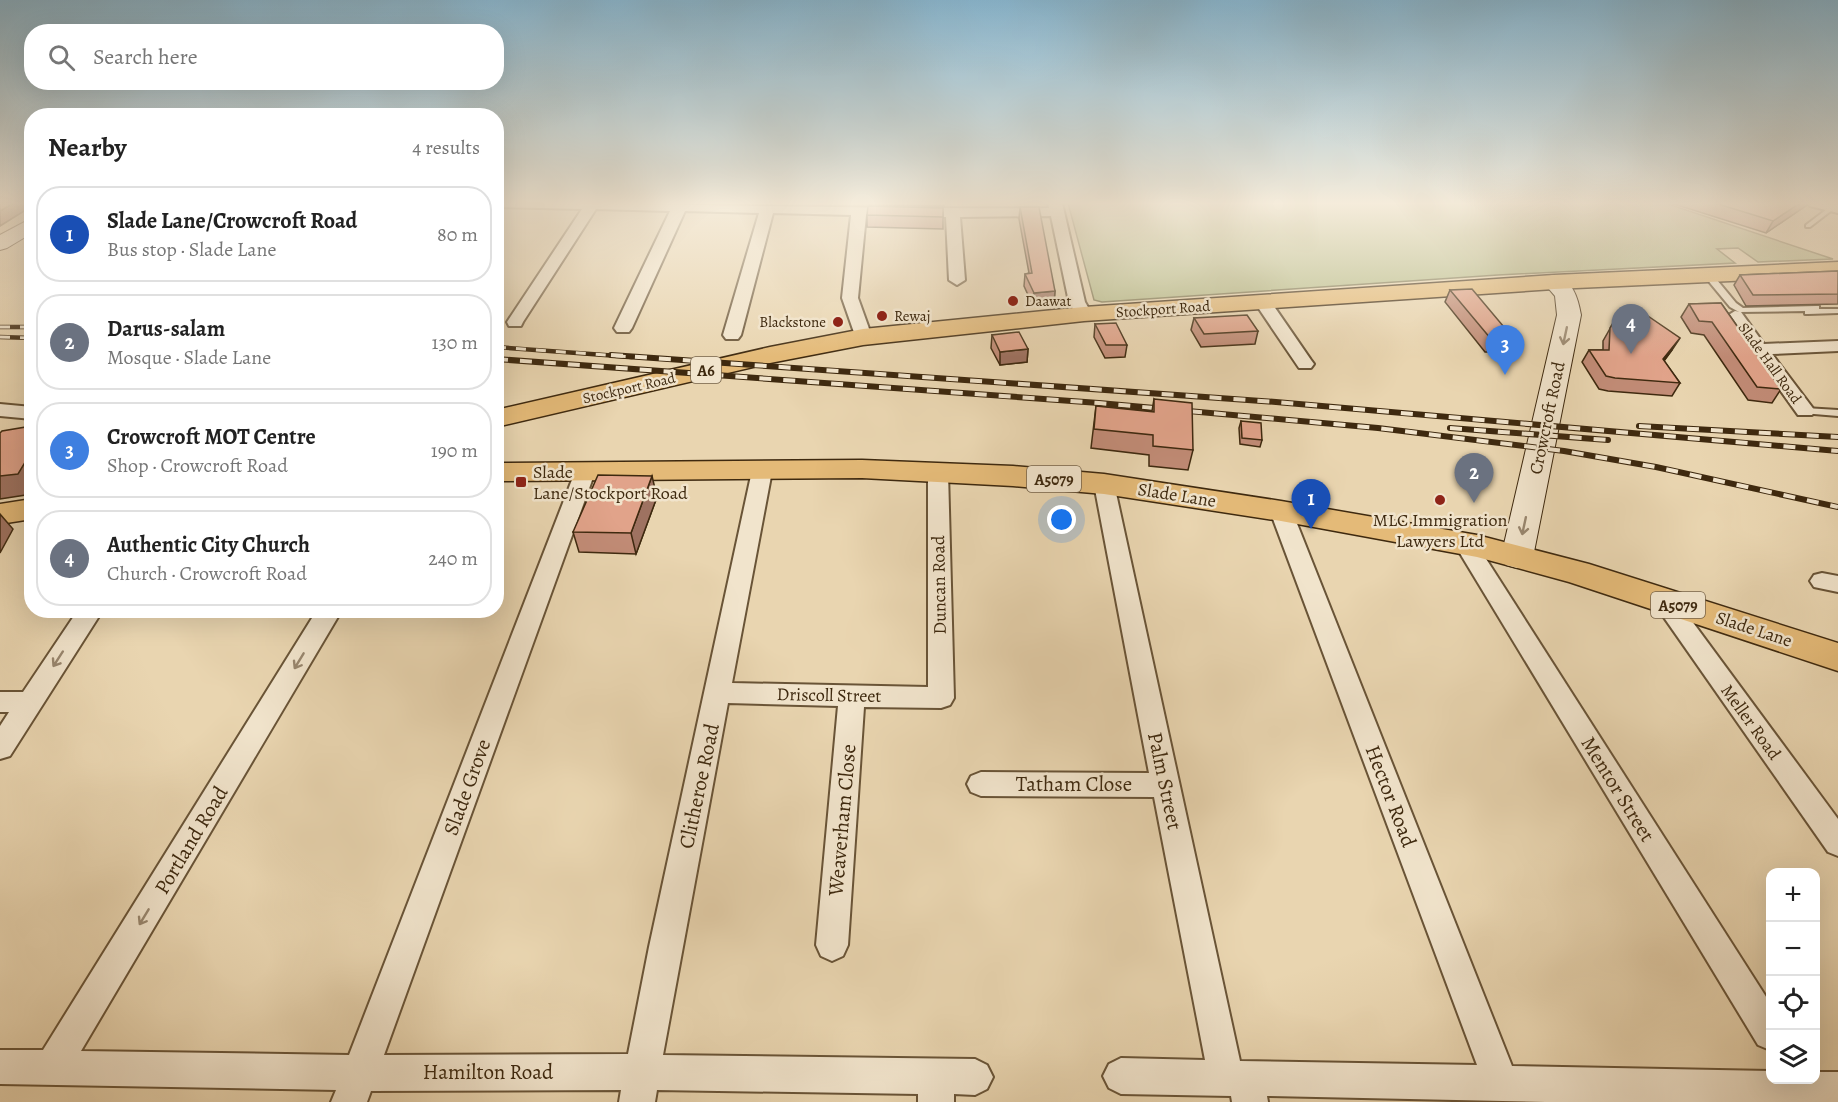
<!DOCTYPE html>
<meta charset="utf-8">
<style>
body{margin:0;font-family:Alegreya,serif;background:#f2f2f2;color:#222}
.controls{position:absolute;right:18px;bottom:18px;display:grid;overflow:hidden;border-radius:12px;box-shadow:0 6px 24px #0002}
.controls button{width:54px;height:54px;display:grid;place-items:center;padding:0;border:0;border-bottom:2px solid #e0e0e0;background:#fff;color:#222;font:30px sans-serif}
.you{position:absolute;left:1062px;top:520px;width:21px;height:21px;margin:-15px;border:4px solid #fff;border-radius:50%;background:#1a73e8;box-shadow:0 0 0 9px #1a73e833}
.badge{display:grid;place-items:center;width:39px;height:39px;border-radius:50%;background:#2563eb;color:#fff;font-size:20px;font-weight:700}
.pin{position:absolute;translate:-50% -50px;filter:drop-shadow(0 2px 3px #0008)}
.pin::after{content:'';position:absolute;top:32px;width:21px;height:18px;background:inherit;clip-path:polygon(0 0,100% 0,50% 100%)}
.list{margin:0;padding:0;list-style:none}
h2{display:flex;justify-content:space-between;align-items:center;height:78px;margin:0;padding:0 24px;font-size:26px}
h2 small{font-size:20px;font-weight:400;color:#767676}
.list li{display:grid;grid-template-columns:39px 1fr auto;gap:18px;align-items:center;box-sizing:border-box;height:96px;margin:0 12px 12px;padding:0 12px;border:2px solid #e0e0e0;border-radius:24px}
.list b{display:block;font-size:22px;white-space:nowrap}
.list p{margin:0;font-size:20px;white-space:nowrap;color:#767676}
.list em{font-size:20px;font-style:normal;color:#767676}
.icon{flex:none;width:33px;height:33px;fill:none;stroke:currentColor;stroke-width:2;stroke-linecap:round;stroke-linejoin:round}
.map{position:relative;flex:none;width:1838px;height:1102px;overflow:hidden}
.search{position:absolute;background:#fff;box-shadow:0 6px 24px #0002;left:24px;top:24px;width:480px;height:66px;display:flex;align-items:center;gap:15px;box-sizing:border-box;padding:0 21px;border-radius:24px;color:#767676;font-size:22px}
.panel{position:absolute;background:#fff;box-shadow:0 6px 24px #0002;left:24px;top:108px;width:480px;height:510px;border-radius:24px}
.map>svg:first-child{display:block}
</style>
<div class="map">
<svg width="1838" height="1102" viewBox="0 0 1838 1102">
<rect width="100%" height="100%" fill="#e9d5b0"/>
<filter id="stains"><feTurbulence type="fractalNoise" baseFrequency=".00333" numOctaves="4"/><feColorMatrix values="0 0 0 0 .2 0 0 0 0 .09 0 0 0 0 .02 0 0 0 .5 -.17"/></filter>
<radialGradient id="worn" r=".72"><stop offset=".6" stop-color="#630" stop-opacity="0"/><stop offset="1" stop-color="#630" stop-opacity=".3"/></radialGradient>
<path fill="#b7bd8b" stroke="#7a734d" stroke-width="1.5" d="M1068 203H1665L1833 259 1758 262 1738 248 1717 249 1735 263 1498 275 1102 302 1094 300Z"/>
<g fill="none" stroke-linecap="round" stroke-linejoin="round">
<g stroke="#695437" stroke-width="4">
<g id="lane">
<path d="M1831 206 1836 207 1810 227H1806V225Z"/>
<path d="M1706 274H1712L1736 303 1743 308 1816 306H1819V309H1838V313L1808 314H1805V311L1739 312 1730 307 1706 278Z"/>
<path d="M1805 408 1838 410V416L1802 413V409Z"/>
</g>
</g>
<g stroke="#695437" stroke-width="4">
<g id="street">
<path d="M496 203C681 203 865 210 1049 208L1048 203H1062L1085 302 1092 314 1084 319 1078 318 1069 302 1051 216 960 217 965 280 957 285 949 280 946 217 866 215 858 298 872 337 869 341H857L842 298 851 215 773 213 741 335 738 339H726L723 335 759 213 685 211 632 328 629 332H617L614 328 670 211 596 209 523 322 521 326H509L507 322 582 209 496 207Z"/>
<path d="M1808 203 1838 205V213L1810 206Z"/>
<path d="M1263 298 1269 299 1311 360 1314 364 1311 368H1299L1255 303Z"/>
<path d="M1735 311 1741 312 1764 344 1838 341V351L1772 354 1815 411 1812 415H1798L1727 316Z"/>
<path d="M0 404 32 407V419L0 416Z"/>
<path d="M762 465 769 466 772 471 732 683 928 687V472L931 467 938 466 945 467 948 472 954 698 950 705 941 708 864 707 848 945 843 956 832 961 821 956 816 945 838 706 728 703 663 1055 975 1059 987 1065 993 1077 987 1089 975 1095 954 1094V1102H918V1094L657 1090 655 1102H619L621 1090 371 1091 367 1102H331L336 1090 0 1084V1050H43L317 610H342L81 1051 349 1055 575 472 578 467 585 466 592 467 595 472 384 1055 628 1054 649 947 752 471 755 466Z"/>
<path d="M1104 477 1111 479 1114 484 1240 1061 1477 1065 1270 511 1273 506 1281 504 1289 506 1292 511 1512 1066 1770 1071V1080H1816V1072H1838V1102H1546L1267 1096 1268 1102H1232L1231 1096 1121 1094 1109 1088 1103 1076 1109 1064 1121 1058 1205 1060 1154 797 981 796 971 792 967 784 971 776 981 772 1149 773 1094 484 1097 479Z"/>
<path d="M1466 537 1474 540 1770 1003V1050L1758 1045 1455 545 1458 540Z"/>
<path d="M1822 573 1838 576V592L1814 587 1810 581 1814 575Z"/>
<path d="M1664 591 1672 594 1838 819V856L1828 852 1656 606 1652 600 1656 594Z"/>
<path d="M78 610H103L10 756 0 759V726L9 712H0V692H23Z"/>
</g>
</g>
<g stroke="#3e290f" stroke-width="2">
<g id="secondary">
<path d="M32 218V233L7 248 0 250V235Z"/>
<path d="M1554 275C1573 280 1578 298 1581 315L1533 557 1528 565 1517 568 1506 565 1501 557 1557 315 1555 296 1543 282 1546 277Z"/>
</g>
</g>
<g stroke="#3e290f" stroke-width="3">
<path id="primary" d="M862 460 1013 466 1104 474 1281 501 1477 535 1589 564 1838 643V671L1569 582 1477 557 1281 521 1104 494 1013 486 862 478 496 481V463Z"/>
</g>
<g stroke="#3e290f" stroke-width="3">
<g id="highway">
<path d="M1838 262V276L1554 289 1084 321 863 345 770 363 496 427V410L770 347 863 329 1084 307 1554 275Z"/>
<path d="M32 499V519L0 524V504Z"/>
</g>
</g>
<use href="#lane" fill="#f1e4cc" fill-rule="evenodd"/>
<use href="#street" fill="#f1e4cc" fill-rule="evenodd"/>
<use href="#secondary" fill="#f1e4cc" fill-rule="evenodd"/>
<use href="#primary" fill="#e4ba78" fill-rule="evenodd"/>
<use href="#highway" fill="#e4ba78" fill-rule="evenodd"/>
<g stroke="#3e290f" stroke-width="4.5">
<g id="rail-far1">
<path d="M0 327H32"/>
<path d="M0 337 32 338"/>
<path d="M496 347 632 357"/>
</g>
</g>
<g stroke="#3e290f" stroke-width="6">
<g id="rail">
<path d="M611 355 1276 402 1838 451"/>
<path d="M496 359 1099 403 1378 428 1564 451 1656 467 1838 507"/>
<path d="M1639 426 1838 437"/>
<path d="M1450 428 1608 440"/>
</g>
</g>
<use href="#rail-far1" stroke="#f1e4cc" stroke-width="3" stroke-dasharray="10" stroke-linecap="butt"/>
<use href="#rail" stroke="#f1e4cc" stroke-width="4" stroke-dasharray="12" stroke-linecap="butt"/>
</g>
<g fill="#c28c77" stroke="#3e290f" stroke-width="1.5">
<path d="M869 203H944V206L869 205Z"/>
<path d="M1671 203H1808L1807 205 1766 233Z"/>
<path d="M1020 207 1055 291 1054 303 1033 306 1024 286 1025 274 1029 273 1019 219Z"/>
<path d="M943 208V229L867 227V215Z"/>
<path d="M1838 271V304L1746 306 1734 285 1740 275Z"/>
<path d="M1450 290 1514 339 1509 352H1485L1445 302Z"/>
<path d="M1721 303 1781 389 1772 403 1748 400 1704 335 1691 333 1681 317 1689 304Z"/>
<path d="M1620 311 1672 350 1664 361 1680 383 1672 396 1608 391 1599 389 1582 362 1589 350H1603V341Z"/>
<path d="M1194 318 1258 331 1255 344 1201 347 1191 330Z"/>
<path d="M1095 324 1127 345 1125 357 1105 358 1094 337Z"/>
<path d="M992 335 1028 349 1027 362 1000 365 991 348Z"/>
<path d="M1154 399 1193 450 1188 470 1149 466V455L1091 448 1096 406 1152 411Z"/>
<path d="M1241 421 1262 440 1260 447 1240 444 1239 428Z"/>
<path d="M657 497 636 554 579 552 573 532Z"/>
</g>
<g fill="#9e7261" stroke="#3e290f" stroke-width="1.5">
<path d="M14 203H32V206L0 226V211Z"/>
<path d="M1800 203H1808L1807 205 1766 233 1773 221Z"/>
<path d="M1055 291 1054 303 1033 306 1034 293Z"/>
<path d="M1680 338 1672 350 1655 372 1663 359Z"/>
<path d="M1028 349 1027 362 1000 365V352Z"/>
<path d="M32 451V494L0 499V476Z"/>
<path d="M652 476 657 497 636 554 631 533Z"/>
<path d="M0 514 13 529 0 553Z"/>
</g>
<g fill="#e1a38a" stroke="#3e290f" stroke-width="1.5">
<path d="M0 203H14L0 211Z"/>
<path d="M1715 203H1800L1773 221Z"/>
<path d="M868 206 943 208V217L867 215Z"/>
<path d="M1020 207H1039L1055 291 1034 293 1025 274 1032 273Z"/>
<path d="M1838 271V294L1753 295 1740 275Z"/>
<path d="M1472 289 1514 339H1491L1450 290Z"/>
<path d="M1721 303 1781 389 1757 387 1712 322 1699 321 1689 304Z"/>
<path d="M1620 311 1627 315 1642 312 1680 338 1663 359 1680 383 1615 378 1606 376 1589 350H1609L1610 328Z"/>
<path d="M1247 315 1258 331 1204 334 1194 318Z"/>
<path d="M1116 323 1127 345H1106L1095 324Z"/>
<path d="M1019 332 1028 349 1000 352 992 335Z"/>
<path d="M1154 399 1192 403 1193 450 1153 446V435L1094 429 1096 406 1154 412Z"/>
<path d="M1241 421 1261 423 1262 440 1242 438Z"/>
<path d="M32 426V451L18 474 0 476V433L2 431Z"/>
<path d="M598 475 652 476 631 533 573 532Z"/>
</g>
<defs><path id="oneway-shaft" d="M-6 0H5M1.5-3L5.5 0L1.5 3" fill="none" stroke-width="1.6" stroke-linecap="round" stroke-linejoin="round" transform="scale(1.5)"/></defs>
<g stroke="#98866e">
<use href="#oneway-shaft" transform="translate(1565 336) rotate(102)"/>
<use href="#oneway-shaft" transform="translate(1524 526) rotate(102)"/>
<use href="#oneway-shaft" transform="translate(58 659) rotate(123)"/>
<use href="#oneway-shaft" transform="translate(299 661) rotate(121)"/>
<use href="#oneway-shaft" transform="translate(144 917) rotate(121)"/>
</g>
<linearGradient id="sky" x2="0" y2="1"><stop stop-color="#87b6d0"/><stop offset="0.57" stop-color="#f5ecdb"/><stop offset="1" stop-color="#f5ecdb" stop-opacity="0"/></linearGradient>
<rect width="1838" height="357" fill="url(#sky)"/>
<g fill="#8f2418" stroke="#f1e4cc" stroke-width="2">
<circle cx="1013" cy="301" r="6"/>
<circle cx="882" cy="316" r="6"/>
<circle cx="838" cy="322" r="6"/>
<rect x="515" y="476" width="12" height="12" rx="3"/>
<circle cx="1440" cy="500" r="6"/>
</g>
<g text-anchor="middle" stroke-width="5" stroke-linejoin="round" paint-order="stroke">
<g font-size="15" fill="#3e290f" stroke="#f1e4cc" text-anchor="start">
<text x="1025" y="306">Daawat</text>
<text x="894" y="321">Rewaj</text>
<text x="826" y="327" text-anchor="end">Blackstone</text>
</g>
<g font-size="15" fill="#3e290f" stroke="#f1e4cc">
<text transform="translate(1163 309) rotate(-4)" y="5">Stockport Road</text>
<text transform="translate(1770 363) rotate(54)" y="5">Slade Hall Road</text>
<text transform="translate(629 388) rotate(-13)" y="5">Stockport Road</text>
</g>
<g fill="#f1e4cc" stroke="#746148" stroke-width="1.5">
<rect x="691" y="357" width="30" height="26" rx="4.5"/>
<rect x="1027" y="466" width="54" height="26" rx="4.5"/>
<rect x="1651" y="592" width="54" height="26" rx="4.5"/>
</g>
<g font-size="16" font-weight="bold" fill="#3e290f">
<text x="706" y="376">A6</text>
<text x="1054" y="485">A5079</text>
<text x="1678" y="611">A5079</text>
</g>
<g font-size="18" fill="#3e290f" stroke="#f1e4cc">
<text transform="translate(1547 418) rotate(-78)" y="6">Crowcroft Road</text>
<text transform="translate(1177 495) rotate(9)" y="6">Slade Lane</text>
<text transform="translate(939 585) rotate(-91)" y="6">Duncan Road</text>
<text transform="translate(1754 629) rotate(18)" y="6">Slade Lane</text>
<text transform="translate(829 695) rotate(1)" y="6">Driscoll Street</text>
<text transform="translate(1751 722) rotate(54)" y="6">Meller Road</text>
</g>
<g font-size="18" fill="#3e290f" stroke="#f1e4cc" text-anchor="start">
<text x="533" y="478">Slade<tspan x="533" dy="21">Lane/Stockport Road</tspan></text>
<text x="1440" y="526" text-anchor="middle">MLC Immigration<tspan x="1440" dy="21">Lawyers Ltd</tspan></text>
</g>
<g font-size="21" fill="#3e290f" stroke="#f1e4cc">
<text transform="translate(1165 781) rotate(78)" y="7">Palm Street</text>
<text x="1074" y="791">Tatham Close</text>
<text transform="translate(699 786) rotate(-78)" y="7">Clitheroe Road</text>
<text transform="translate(467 787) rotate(-70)" y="7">Slade Grove</text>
<text transform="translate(1618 789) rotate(58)" y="7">Mentor Street</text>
<text transform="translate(1391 796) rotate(69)" y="7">Hector Road</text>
<text transform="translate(842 820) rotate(-85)" y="7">Weaverham Close</text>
<text transform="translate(191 840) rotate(-59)" y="7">Portland Road</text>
<text x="488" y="1079">Hamilton Road</text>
</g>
</g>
<rect width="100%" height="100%" filter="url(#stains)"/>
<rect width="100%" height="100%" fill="url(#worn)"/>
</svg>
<div class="controls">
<button>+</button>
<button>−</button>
<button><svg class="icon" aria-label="locate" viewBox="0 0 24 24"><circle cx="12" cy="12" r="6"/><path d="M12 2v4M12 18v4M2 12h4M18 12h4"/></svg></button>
<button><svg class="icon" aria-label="layers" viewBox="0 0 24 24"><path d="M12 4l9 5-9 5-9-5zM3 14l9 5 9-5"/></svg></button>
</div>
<div class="you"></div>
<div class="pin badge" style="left:1311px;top:529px;background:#1a4fb4">1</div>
<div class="pin badge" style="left:1474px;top:503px;background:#6b7280">2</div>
<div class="pin badge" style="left:1505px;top:375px;background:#3f7fe0">3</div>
<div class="pin badge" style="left:1631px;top:354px;background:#6b7280">4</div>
<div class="search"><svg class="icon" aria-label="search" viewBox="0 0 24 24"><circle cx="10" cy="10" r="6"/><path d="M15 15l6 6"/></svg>Search here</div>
<section class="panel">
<h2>Nearby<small>4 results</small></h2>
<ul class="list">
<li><span class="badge" style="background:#1a4fb4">1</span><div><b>Slade Lane/Crowcroft Road</b><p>Bus stop · Slade Lane</p></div><em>80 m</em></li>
<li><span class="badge" style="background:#6b7280">2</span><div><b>Darus-salam</b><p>Mosque · Slade Lane</p></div><em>130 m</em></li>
<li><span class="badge" style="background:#3f7fe0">3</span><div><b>Crowcroft MOT Centre</b><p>Shop · Crowcroft Road</p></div><em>190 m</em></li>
<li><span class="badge" style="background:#6b7280">4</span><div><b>Authentic City Church</b><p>Church · Crowcroft Road</p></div><em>240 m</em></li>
</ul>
</section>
</div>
